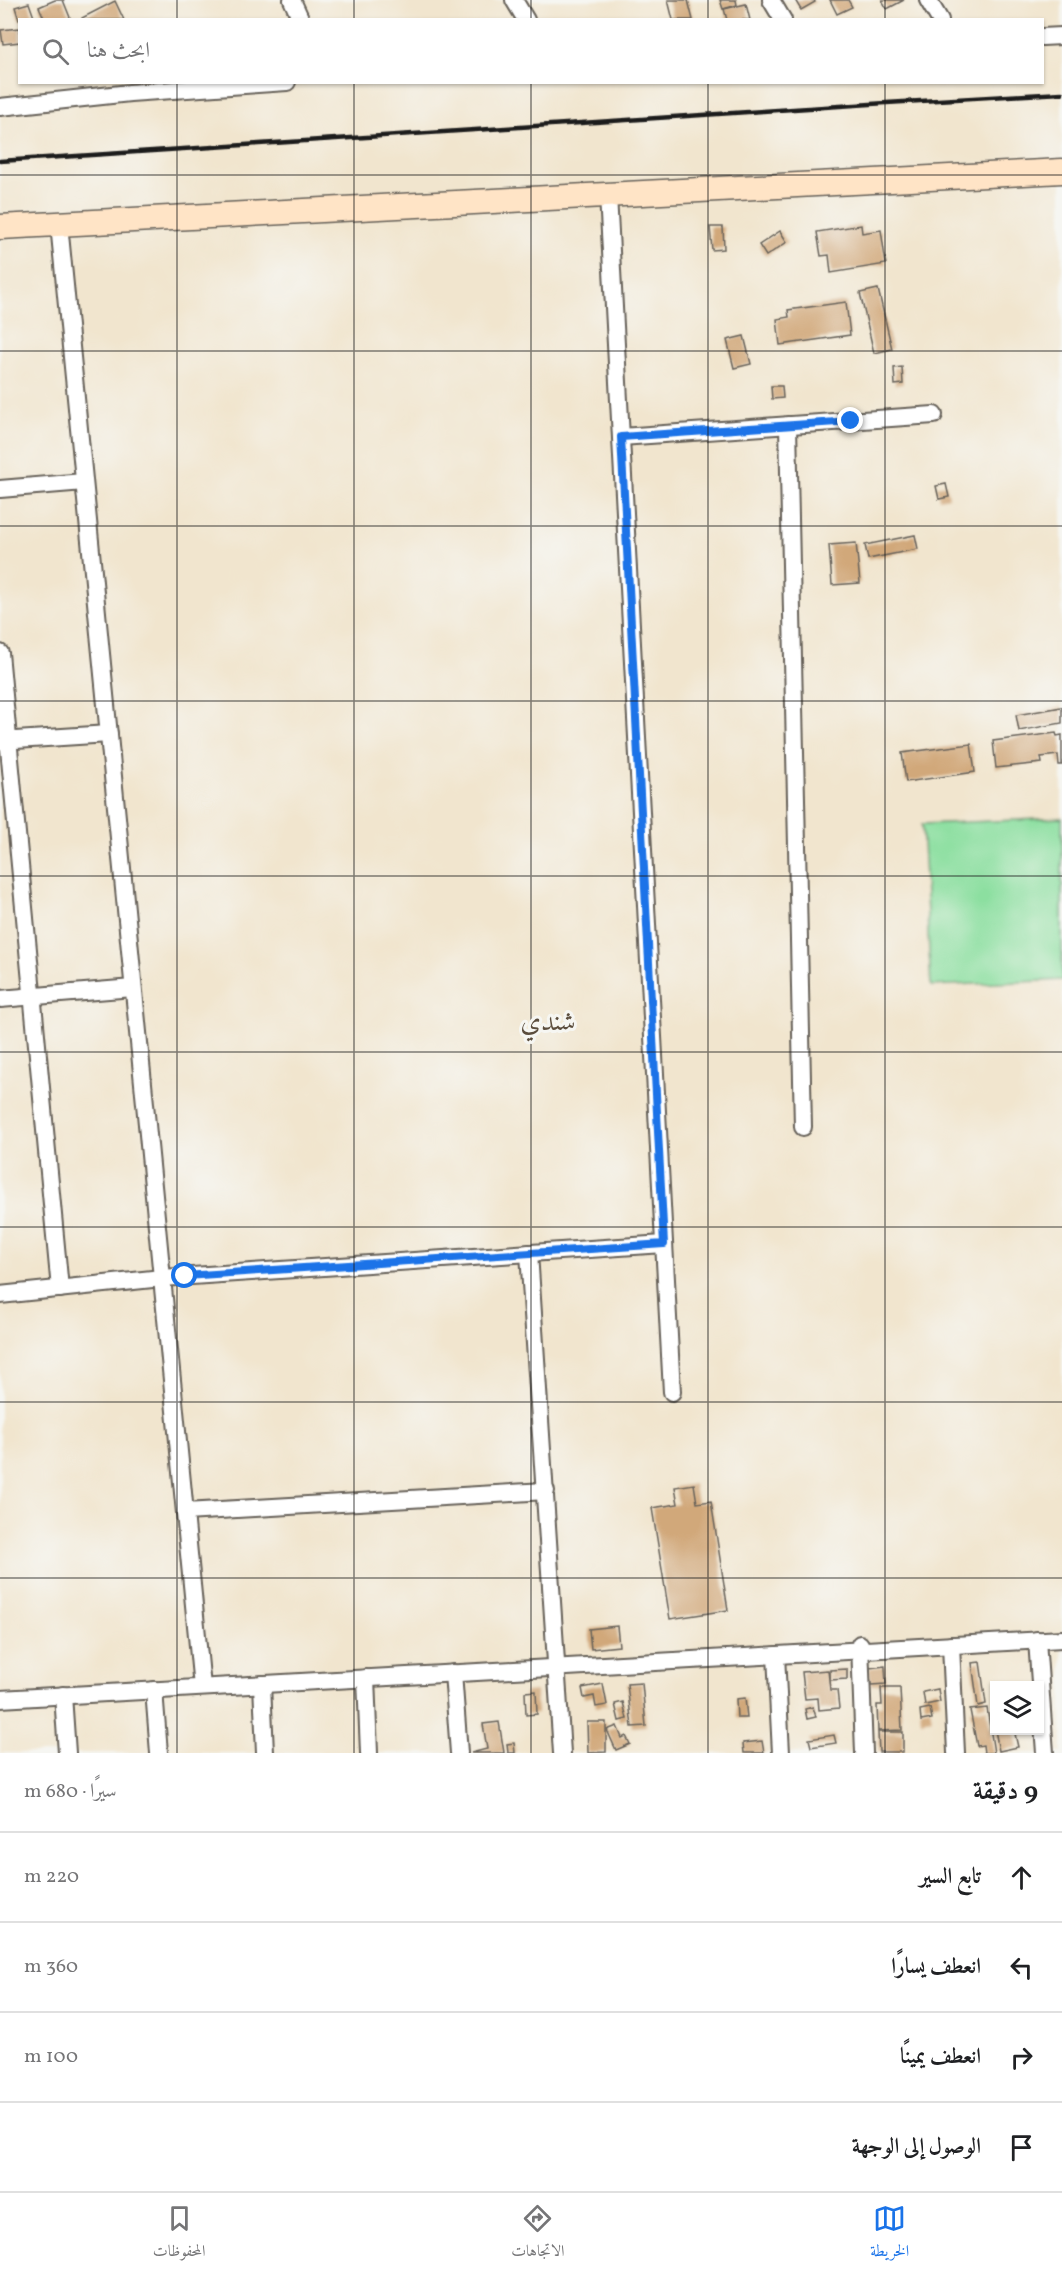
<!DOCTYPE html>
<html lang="ar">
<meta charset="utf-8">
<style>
body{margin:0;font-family:Vollkorn,Amiri,serif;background:#f2f2f2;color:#202124;direction:rtl}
.controls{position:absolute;right:18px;bottom:18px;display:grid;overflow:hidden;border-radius:0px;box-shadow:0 2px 4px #0004}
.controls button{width:54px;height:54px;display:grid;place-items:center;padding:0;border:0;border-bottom:2px solid #e0e0e0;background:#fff;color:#202124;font:30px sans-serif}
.stop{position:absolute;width:18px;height:18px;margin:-14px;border:4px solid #1a73e8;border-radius:50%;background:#fff}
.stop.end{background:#1a73e8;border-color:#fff;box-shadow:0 2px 6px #0008}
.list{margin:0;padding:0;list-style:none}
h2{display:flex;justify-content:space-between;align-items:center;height:78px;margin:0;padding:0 24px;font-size:26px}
h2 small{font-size:20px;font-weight:400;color:#757577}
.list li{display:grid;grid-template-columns:39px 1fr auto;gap:18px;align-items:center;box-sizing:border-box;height:90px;padding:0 24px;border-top:2px solid #e0e0e0}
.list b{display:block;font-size:22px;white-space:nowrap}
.list em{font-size:20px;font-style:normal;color:#757577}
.icon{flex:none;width:33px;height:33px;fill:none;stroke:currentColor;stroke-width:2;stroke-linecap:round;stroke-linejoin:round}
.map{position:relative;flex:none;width:1062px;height:1753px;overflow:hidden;direction:ltr}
.search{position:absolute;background:#fff;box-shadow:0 2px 4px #0004;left:18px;right:18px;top:18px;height:66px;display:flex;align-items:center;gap:15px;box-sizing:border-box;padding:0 21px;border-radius:0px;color:#757577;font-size:22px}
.sheet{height:438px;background:#fff}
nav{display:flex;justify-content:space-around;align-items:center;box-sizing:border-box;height:84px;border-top:2px solid #e0e0e0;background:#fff;font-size:16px;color:#757577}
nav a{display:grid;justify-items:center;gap:3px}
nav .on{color:#1a73e8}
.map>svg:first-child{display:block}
</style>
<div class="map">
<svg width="1062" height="1753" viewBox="0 0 1062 1753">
<rect width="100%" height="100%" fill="#f6f6f2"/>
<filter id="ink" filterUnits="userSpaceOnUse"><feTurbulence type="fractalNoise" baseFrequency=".0167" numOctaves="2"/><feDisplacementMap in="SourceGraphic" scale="12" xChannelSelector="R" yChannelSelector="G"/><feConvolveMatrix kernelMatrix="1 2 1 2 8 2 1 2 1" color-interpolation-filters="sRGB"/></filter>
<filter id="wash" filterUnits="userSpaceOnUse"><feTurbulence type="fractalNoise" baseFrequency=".008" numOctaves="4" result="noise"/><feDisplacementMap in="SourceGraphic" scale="24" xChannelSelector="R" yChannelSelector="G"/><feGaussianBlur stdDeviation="1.35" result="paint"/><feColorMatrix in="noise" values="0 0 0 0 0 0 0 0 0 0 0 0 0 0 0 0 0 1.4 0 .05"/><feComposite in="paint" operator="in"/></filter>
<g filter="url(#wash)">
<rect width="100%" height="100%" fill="#f1e5ce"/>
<path fill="#8cdfa0" stroke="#547e5e" stroke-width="1.5" d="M1062 818V980L931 986 922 824Z"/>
<g id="blocks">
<g fill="#d1a87a">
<path d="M55 0H63L71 20H45L39 7Z"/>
<path d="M668 0H688L693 20H673Z"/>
<path d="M720 0H736L737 5 723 9Z"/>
<path d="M795 0H814L815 2 801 10Z"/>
<path d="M830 0H848L852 7 837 14Z"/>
<path d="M882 0H904L887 9Z"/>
<path d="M115 1 124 20H82V18Z"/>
<path d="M29 3 35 20H19L15 7Z"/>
<path d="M746 4 750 20H727L724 9Z"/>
<path d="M20 28V42L3 44 1 30Z"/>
<path d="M861 225 862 233 881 230 886 264 831 273 829 255 821 256 817 232Z"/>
<path d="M710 227H723L724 249 712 250Z"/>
<path d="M780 231 787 242 766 256 759 245Z"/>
<path d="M878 289 892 349 874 353 860 293Z"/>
<path d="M846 302 850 335 780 345 777 319 789 317 788 310Z"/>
<path d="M744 336 751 364 734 368 727 340Z"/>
<path d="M902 367 903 384 895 385 894 368Z"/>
<path d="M771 386H782L783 398 772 399Z"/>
<path d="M946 484 949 497 939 499 936 486Z"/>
<path d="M915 535 918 549 868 559 865 545Z"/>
<path d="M856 543 860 583 832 585 829 545Z"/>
<path d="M1062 707V723L1019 731 1016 715Z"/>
<path d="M1056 733 1057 736 1062 735V765H1059L1058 755 1041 757 1042 763 996 768 993 741Z"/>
<path d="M971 744 975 772 906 782 902 753Z"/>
<path d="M694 1484 697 1503 711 1501 728 1610 670 1619 652 1508 678 1504 675 1487Z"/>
<path d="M617 1626 619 1646 591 1649 589 1629Z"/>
<path d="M980 1662 986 1704 978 1706 972 1663Z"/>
<path d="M885 1666 886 1684 871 1685 869 1668Z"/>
<path d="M847 1669V1679L830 1680V1670Z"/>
<path d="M828 1670 830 1690H837L839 1708 819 1710 818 1698 805 1699 802 1672Z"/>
<path d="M642 1683 646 1726 632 1727 627 1684Z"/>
<path d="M603 1684 607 1705 596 1707 594 1696 584 1698 582 1688Z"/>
<path d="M881 1688H900L902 1730 878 1731 877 1705H882Z"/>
<path d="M938 1689 940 1702 925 1705 923 1692Z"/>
<path d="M536 1691 537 1714 526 1715 525 1692Z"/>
<path d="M745 1698 747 1718H737L736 1699Z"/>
<path d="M623 1702 627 1719 619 1721 615 1704Z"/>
<path d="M813 1707 816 1717 807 1719 805 1709Z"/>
<path d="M930 1708 932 1719 921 1721 920 1710Z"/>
<path d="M987 1708 994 1753H984L983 1745 977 1746 970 1710Z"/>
<path d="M499 1722 504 1753H471L487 1749 483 1724Z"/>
<path d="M587 1722H606V1752L588 1753Z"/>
<path d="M617 1726 622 1738 626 1736 630 1744 616 1750 607 1730Z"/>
<path d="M995 1730H1025V1732L1015 1734 1018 1747 999 1751Z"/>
<path d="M878 1732H903V1752H879Z"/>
<path d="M834 1735 836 1743 811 1747 809 1739Z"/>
<path d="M762 1741 764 1753H744L743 1743Z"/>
<path d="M514 1743 515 1753H508L507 1744Z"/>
</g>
</g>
</g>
<g filter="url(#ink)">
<use href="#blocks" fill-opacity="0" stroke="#67625a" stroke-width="1.5"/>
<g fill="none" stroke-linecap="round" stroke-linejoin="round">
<g stroke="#67625a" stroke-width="20">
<g id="street">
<path d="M292 0 301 20"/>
<path d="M514 0 526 20"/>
<path d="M771 0 783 20"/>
<path d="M928 0 940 20"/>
<path d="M1042 37 1062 36"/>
<path d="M0 107 130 93 287 82"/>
<path d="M608 195 672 1392"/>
<path d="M59 224 202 1687"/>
<path d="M788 425 803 1127"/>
<path d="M621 437 934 415"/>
<path d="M0 489 84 482"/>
<path d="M0 653 60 1289"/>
<path d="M0 741 109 734"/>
<path d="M0 999 133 988"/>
<path d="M529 1253 562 1753"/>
<path d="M0 1295 162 1278 664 1244"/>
<path d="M185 1512 546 1491"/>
<path d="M1037 1640 1045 1753"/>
<path d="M860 1644 864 1753"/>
<path d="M951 1645 956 1753"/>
<path d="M776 1655 781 1753"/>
<path d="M453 1673 459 1753"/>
<path d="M366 1678 369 1753"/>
<path d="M262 1684 265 1753"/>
<path d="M154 1690 159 1753"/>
<path d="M63 1695 67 1753"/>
<path d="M0 1699 1062 1639"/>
</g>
</g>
<g stroke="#67625a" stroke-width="27">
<path id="secondary" d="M0 227 1062 171"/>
</g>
<use href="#street" stroke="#fff" stroke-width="16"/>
<use href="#secondary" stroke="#ffe4c6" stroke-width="24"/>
<path stroke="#1c1c1c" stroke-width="4.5" d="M0 161 886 103 1062 93"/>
</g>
</g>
<g fill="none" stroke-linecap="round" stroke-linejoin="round" filter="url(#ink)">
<path stroke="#1a73e8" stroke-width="8" d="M185 1276 664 1244 621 437 851 421"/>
</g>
<path fill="none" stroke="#1c1c1c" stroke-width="1.5" stroke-opacity="0.55" d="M177 0V20M354 0V20M531 0V20M708 0V20M885 0V20M177 82V1753M354 82V1753M531 82V1753M708 82V1753M885 82V1753M0 175H1062M0 351H1062M0 526H1062M0 701H1062M0 876H1062M0 1052H1062M0 1227H1062M0 1402H1062M0 1578H1062"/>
<g text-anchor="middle" stroke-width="6" stroke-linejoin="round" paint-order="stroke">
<g font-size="27" fill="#5b4d3d" stroke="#f6f6f2">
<text x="548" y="1030">شندي</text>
</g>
</g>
</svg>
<div class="controls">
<button><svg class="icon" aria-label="layers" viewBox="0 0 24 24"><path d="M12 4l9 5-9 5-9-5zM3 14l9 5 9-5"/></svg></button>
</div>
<div class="stop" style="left:185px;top:1276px"></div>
<div class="stop end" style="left:851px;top:421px"></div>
<div class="search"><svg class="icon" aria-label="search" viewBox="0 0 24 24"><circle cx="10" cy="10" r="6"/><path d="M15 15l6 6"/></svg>ابحث هنا</div>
</div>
<section class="sheet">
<h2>9 دقيقة<small>سيرًا · 680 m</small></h2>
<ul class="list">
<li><svg class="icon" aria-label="ahead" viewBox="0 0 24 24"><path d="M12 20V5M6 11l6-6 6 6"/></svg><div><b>تابع السير</b></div><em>220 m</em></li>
<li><svg class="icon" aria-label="left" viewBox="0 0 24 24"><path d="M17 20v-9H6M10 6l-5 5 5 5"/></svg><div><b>انعطف يسارًا</b></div><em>360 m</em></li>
<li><svg class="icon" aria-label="right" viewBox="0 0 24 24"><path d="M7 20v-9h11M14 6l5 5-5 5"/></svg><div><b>انعطف يمينًا</b></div><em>100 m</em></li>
<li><svg class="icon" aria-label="arrive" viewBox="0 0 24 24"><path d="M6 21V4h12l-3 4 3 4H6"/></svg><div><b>الوصول إلى الوجهة</b></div></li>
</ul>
</section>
<nav>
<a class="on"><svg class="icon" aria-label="map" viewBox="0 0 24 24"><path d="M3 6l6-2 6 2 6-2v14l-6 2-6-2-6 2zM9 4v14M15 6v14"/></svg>الخريطة</a>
<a><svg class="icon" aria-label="directions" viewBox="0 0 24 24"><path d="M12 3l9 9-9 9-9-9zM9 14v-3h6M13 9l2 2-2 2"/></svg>الاتجاهات</a>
<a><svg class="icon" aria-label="saved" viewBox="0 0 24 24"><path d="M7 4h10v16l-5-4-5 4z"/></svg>المحفوظات</a>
</nav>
